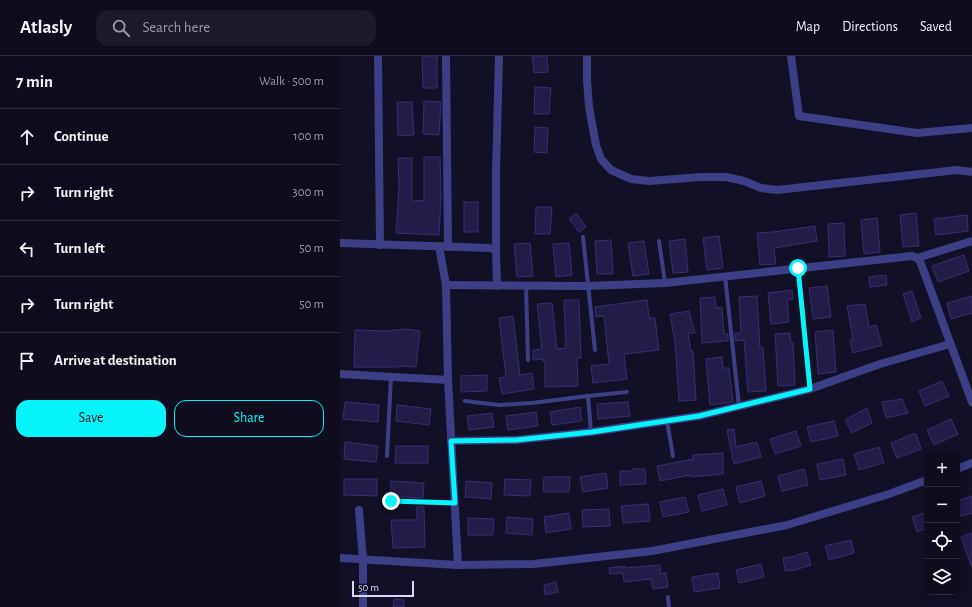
<!DOCTYPE html>
<meta charset="utf-8">
<style>
body{margin:0;font-family:"Alegreya Sans",sans-serif;background:#1c1a2a;color:#f1f3f6}
.controls{position:absolute;right:12px;bottom:12px;display:grid;overflow:hidden;border-radius:8px;box-shadow:0 2px 6px #0003}
.controls button{width:36px;height:36px;display:grid;place-items:center;padding:0;border:0;border-bottom:1px solid #2e2c3b;background:#0e0c1d;color:#f1f3f6;font:20px sans-serif}
.scale{position:absolute;left:12px;bottom:10px;width:62px;box-sizing:border-box;padding-left:4px;border:2px solid #d8d7fe;border-top:0;font-size:11px;line-height:14px;white-space:nowrap;color:#d8d7fe;-webkit-text-stroke:3px #121027;paint-order:stroke}
.stop{position:absolute;width:12px;height:12px;margin:-9px;border:3px solid #07f4fa;border-radius:50%;background:#fff}
.stop.end{background:#07f4fa;border-color:#fff;box-shadow:0 1px 4px #0008}
.list{margin:0;padding:0;list-style:none}
h2{display:flex;justify-content:space-between;align-items:center;height:52px;margin:0;padding:0 16px;font-size:17px}
h2 small{font-size:13px;font-weight:400;color:#9b9ba4}
.list li{display:grid;grid-template-columns:26px 1fr auto;gap:12px;align-items:center;box-sizing:border-box;height:56px;padding:0 16px;border-top:1px solid #2e2c3b}
.list b{display:block;font-size:15px;white-space:nowrap}
.list em{font-size:13px;font-style:normal;color:#9b9ba4}
.actions{display:flex;gap:8px;padding:12px 16px}
.actions a{flex:1;padding:9px 0;border:1px solid #07f4fa;border-radius:12px;text-align:center;font-size:14px;color:#07f4fa}
.actions .main{background:#07f4fa;color:#111}
.icon{flex:none;width:22px;height:22px;fill:none;stroke:currentColor;stroke-width:2;stroke-linecap:round;stroke-linejoin:round}
.map{position:relative;flex:none;width:632px;height:551px;overflow:hidden}
header{display:flex;align-items:center;gap:24px;box-sizing:border-box;height:56px;padding:0 20px;background:#0e0c1d;border-bottom:1px solid #2e2c3b}
header strong{font-size:19px}
nav{display:flex;gap:22px;margin-inline-start:auto;font-size:14px}
.search{width:280px;height:36px;background:#1c1a2a;display:flex;align-items:center;gap:10px;box-sizing:border-box;padding:0 14px;border-radius:12px;color:#9b9ba4;font-size:15px}
main{display:flex}
aside{flex:1;background:#0e0c1d}
.map>svg:first-child{display:block}
</style>
<header>
<strong>Atlasly</strong>
<div class="search"><svg class="icon" aria-label="search" viewBox="0 0 24 24"><circle cx="10" cy="10" r="6"/><path d="M15 15l6 6"/></svg>Search here</div>
<nav><a>Map</a><a>Directions</a><a>Saved</a></nav>
</header>
<main>
<aside>
<h2>7 min<small>Walk · 500 m</small></h2>
<ul class="list">
<li><svg class="icon" aria-label="ahead" viewBox="0 0 24 24"><path d="M12 20V5M6 11l6-6 6 6"/></svg><div><b>Continue</b></div><em>100 m</em></li>
<li><svg class="icon" aria-label="right" viewBox="0 0 24 24"><path d="M7 20v-9h11M14 6l5 5-5 5"/></svg><div><b>Turn right</b></div><em>300 m</em></li>
<li><svg class="icon" aria-label="left" viewBox="0 0 24 24"><path d="M17 20v-9H6M10 6l-5 5 5 5"/></svg><div><b>Turn left</b></div><em>50 m</em></li>
<li><svg class="icon" aria-label="right" viewBox="0 0 24 24"><path d="M7 20v-9h11M14 6l5 5-5 5"/></svg><div><b>Turn right</b></div><em>50 m</em></li>
<li><svg class="icon" aria-label="arrive" viewBox="0 0 24 24"><path d="M6 21V4h12l-3 4 3 4H6"/></svg><div><b>Arrive at destination</b></div></li>
</ul>
<div class="actions"><a class="main">Save</a><a>Share</a></div>
</aside>
<div class="map">
<svg width="632" height="551" viewBox="0 0 632 551">
<rect width="100%" height="100%" fill="#121027"/>
<g fill="#221c48" stroke="#372f73">
<path d="M82 0H97V32H83Z"/>
<path d="M192 0H207L208 16 194 17Z"/>
<path d="M195 31 211 32 209 58H194Z"/>
<path d="M84 45 101 46 99 79 83 78Z"/>
<path d="M57 46H72L74 79 58 80Z"/>
<path d="M195 71 208 72 207 97 194 96Z"/>
<path d="M84 101H100L101 142 99 179 56 177 59 133 58 102H72V144L84 145Z"/>
<rect x="124" y="146" width="14" height="30"/>
<path d="M196 151H212L210 178H195Z"/>
<path d="M236 157 246 171 239 176 229 163Z"/>
<path d="M576 157 579 190 563 191 560 159Z"/>
<path d="M627 159 628 175 596 179 594 163Z"/>
<path d="M537 162 540 196 524 198 521 164Z"/>
<path d="M504 167 505 200 489 201 488 168Z"/>
<path d="M475 170 477 185 434 192 436 208 420 209 417 177 433 176Z"/>
<path d="M379 180 383 212 367 214 363 182Z"/>
<path d="M345 183 348 216 333 217 329 185Z"/>
<path d="M271 184 273 218H257L255 185Z"/>
<path d="M304 185 309 218 293 220 288 187Z"/>
<path d="M190 187 193 220 177 221 174 188Z"/>
<path d="M229 187 232 219 216 221 213 188Z"/>
<path d="M624 199 629 215 598 226 592 210Z"/>
<path d="M546 219 547 229 530 231 529 221Z"/>
<path d="M487 230 491 261 473 263 469 232Z"/>
<path d="M452 234 453 243 447 244 449 266 431 268 428 237Z"/>
<path d="M572 235 581 262 572 266 563 238Z"/>
<path d="M417 240 420 292H423L426 335 408 336 404 284 395 285V277H401L399 241Z"/>
<path d="M632 240V257L611 263 607 247Z"/>
<path d="M375 241 376 252 382 251 384 278H388V285L362 287 360 242Z"/>
<path d="M224 244H239L241 302H237L238 330 205 331V305H203V303L193 304V294L202 293 197 248 212 247 217 293 226 292Z"/>
<path d="M307 244 309 262H315L319 294 284 298 287 323 253 327 251 310 269 308 264 260 256 261 255 251Z"/>
<path d="M525 248 529 271 536 269 542 289 513 297 510 284 513 283 507 250Z"/>
<path d="M349 255 355 277H348L351 295H353L356 344 339 345 335 286 330 258Z"/>
<path d="M173 260 180 319 192 317 194 333 162 338 159 322 166 321 159 262Z"/>
<path d="M65 273 80 275 76 311 59 310 58 311H14L15 274 45 275Z"/>
<path d="M493 274 496 316 478 318 475 276Z"/>
<path d="M450 277 451 287H453L455 329 438 330 435 278Z"/>
<path d="M382 301 383 312H389L393 346 370 349 366 303Z"/>
<path d="M147 319V335L121 336V320Z"/>
<path d="M602 325 609 340 585 350 579 335Z"/>
<path d="M562 343 568 357 546 362 542 346Z"/>
<path d="M5 346 39 349 38 366 3 363Z"/>
<path d="M288 346 290 360 258 363 257 348Z"/>
<path d="M57 349 91 353 89 369 56 365Z"/>
<path d="M240 351 242 365 212 369 210 356Z"/>
<path d="M527 352 532 367 512 377 505 364Z"/>
<path d="M196 356 198 370 168 374 166 360Z"/>
<path d="M152 357 154 371 129 374 127 360Z"/>
<path d="M611 363 618 378 594 389 587 374Z"/>
<path d="M494 365 498 380 471 386 467 371Z"/>
<path d="M394 373 396 391 417 386 421 401 394 408 387 374Z"/>
<path d="M456 375 461 390 435 398 430 383Z"/>
<path d="M573 378H576L581 393 557 402 551 387Z"/>
<path d="M5 386 38 390 36 406 4 403Z"/>
<path d="M56 390H88V407H55Z"/>
<path d="M539 391 544 407 519 414 514 398Z"/>
<path d="M383 397V418L350 421V419L320 425 317 410 353 403V399Z"/>
<path d="M503 403 506 419 480 424 477 408Z"/>
<path d="M292 413H305L306 428 280 429V415H292Z"/>
<path d="M464 413 468 429 442 435 438 420Z"/>
<path d="M266 417 268 432 243 436 240 421Z"/>
<path d="M204 421H230L229 436H203Z"/>
<path d="M4 423H37V440L4 439Z"/>
<path d="M165 423 191 424 190 440 164 439Z"/>
<path d="M51 425 84 427 83 442 50 440Z"/>
<path d="M126 425 152 427 151 443 125 441Z"/>
<path d="M421 425 425 440 400 447 396 431Z"/>
<path d="M383 433 387 449 362 455 358 439Z"/>
<path d="M632 440V457L617 461V445Z"/>
<path d="M345 441 349 456 323 461 320 446Z"/>
<path d="M308 448 310 465 283 467 281 450Z"/>
<path d="M77 451H84L85 491 53 492 51 464H77Z"/>
<path d="M269 453 270 470 243 471 242 454Z"/>
<path d="M587 456V472L577 476 572 461Z"/>
<path d="M229 457 231 473 206 477 204 461Z"/>
<path d="M167 461 193 463 192 479 166 477Z"/>
<path d="M128 462 154 463 153 479H128Z"/>
<path d="M632 477V510H631L621 481Z"/>
<path d="M511 484 514 497 489 504 485 490Z"/>
<path d="M467 496 471 509 455 514 445 515 443 502 457 500 456 499Z"/>
<path d="M421 508 424 521 399 527 396 514Z"/>
<path d="M320 509 321 518 326 517 328 531 313 533 311 523 284 526 283 517 270 518 269 512 285 510V512Z"/>
<path d="M378 517 380 532 354 536 352 521Z"/>
<path d="M216 526 218 536 205 539 204 529Z"/>
<path d="M54 543 64 544V551H53Z"/>
</g>
<g fill="none" stroke-linecap="round" stroke-linejoin="round">
<g stroke="#3c3f85" stroke-width="4">
<path d="M243 181 255 294"/>
<path d="M319 185 325 227"/>
<path d="M458 212 470 332"/>
<path d="M385 220 399 350"/>
<path d="M186 230 188 304"/>
<path d="M125 345 159 349 192 347 248 340"/>
<path d="M327 365 333 400"/>
<path d="M251 376 248 340 287 336"/>
<path d="M47 400 51 321"/>
<path d="M51 445 115 447"/>
<path d="M328 541 329 551"/>
</g>
<g stroke="#3c3f85" stroke-width="8">
<path d="M38 0 40 189"/>
<path d="M106 0 108 191"/>
<path d="M247 0V24L249 51 256 89 261 103 271 114 291 123 309 125 361 121H386L404 125 421 132 437 134 617 114 632 116"/>
<path d="M451 0 459 60 577 77 632 72"/>
<path d="M0 187 149 192 156 194 157 230"/>
<path d="M99 190 106 229 108 324"/>
<path d="M156 194V117L159 0"/>
<path d="M577 202 632 185"/>
<path d="M106 229 247 230 325 227 572 200 577 202 580 205 632 346"/>
<path d="M0 318 108 324 118 509 0 502"/>
<path d="M111 385 176 384 251 376 359 360 470 333 540 308 610 288"/>
<path d="M617 413 632 407"/>
<path d="M19 454 23 504V551"/>
<path d="M118 509 194 508 312 495 447 469 549 438 587 424"/>
</g>
</g>
<g fill="none" stroke-linecap="round" stroke-linejoin="round">
<path stroke="#07f4fa" stroke-width="5" d="M51 445 115 447 111 385 176 384 252 376 359 360 470 333 458 212"/>
</g>
</svg>
<div class="controls">
<button>+</button>
<button>−</button>
<button><svg class="icon" aria-label="locate" viewBox="0 0 24 24"><circle cx="12" cy="12" r="6"/><path d="M12 2v4M12 18v4M2 12h4M18 12h4"/></svg></button>
<button><svg class="icon" aria-label="layers" viewBox="0 0 24 24"><path d="M12 4l9 5-9 5-9-5zM3 14l9 5 9-5"/></svg></button>
</div>
<div class="scale">50 m</div>
<div class="stop" style="left:458px;top:212px"></div>
<div class="stop end" style="left:51px;top:445px"></div>
</div>
</main>
